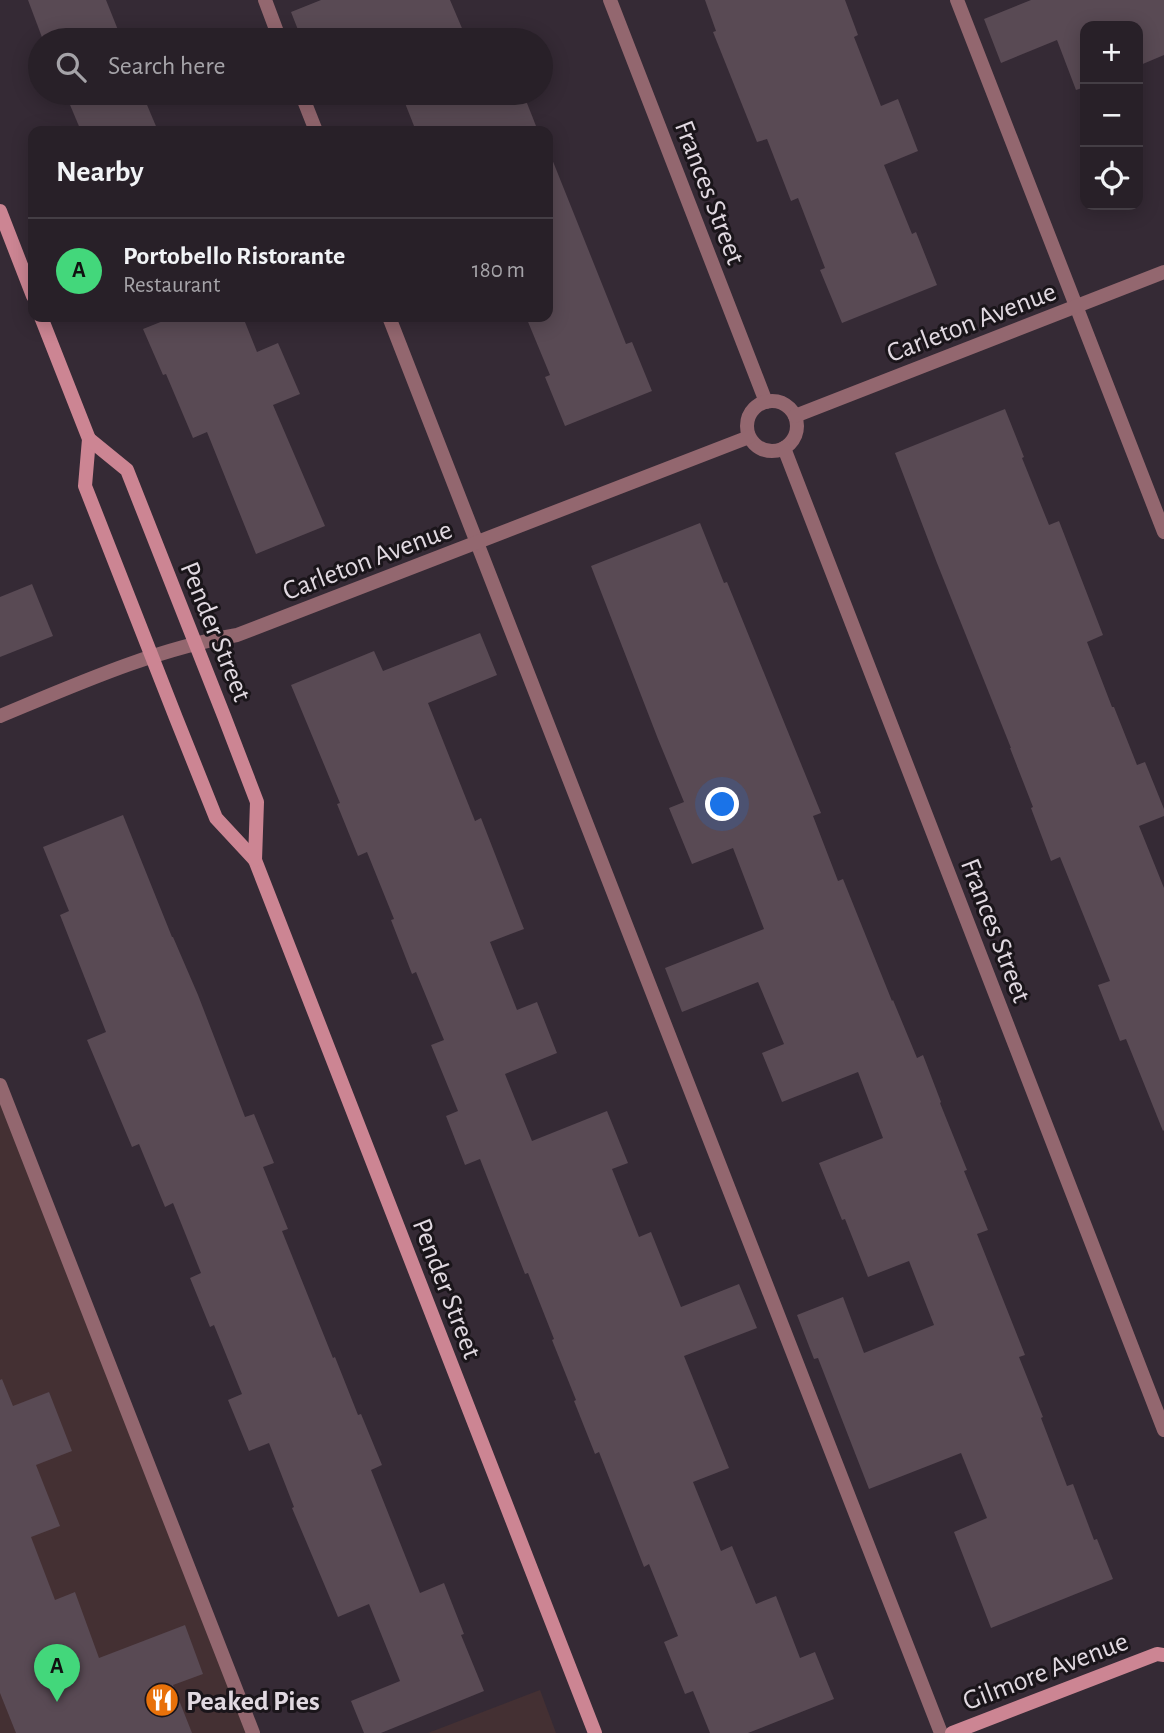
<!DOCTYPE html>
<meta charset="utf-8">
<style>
body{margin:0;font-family:"Alegreya Sans",sans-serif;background:#302830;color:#f1f3f6}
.controls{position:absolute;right:21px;top:21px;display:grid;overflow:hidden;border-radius:14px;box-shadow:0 4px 18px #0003}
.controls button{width:63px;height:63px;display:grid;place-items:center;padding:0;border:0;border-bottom:2px solid #443e45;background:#282028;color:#f1f3f6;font:35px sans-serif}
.you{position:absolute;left:723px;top:805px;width:24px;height:24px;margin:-18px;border:5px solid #fff;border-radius:50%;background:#1a73e8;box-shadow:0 0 0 10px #1a73e833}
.badge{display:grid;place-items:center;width:46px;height:46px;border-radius:50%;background:#43d77b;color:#111;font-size:23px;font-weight:700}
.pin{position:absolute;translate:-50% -58px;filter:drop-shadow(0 2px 4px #0008)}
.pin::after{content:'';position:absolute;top:37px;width:24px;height:21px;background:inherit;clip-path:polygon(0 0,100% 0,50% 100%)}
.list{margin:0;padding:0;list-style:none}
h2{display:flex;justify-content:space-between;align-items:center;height:91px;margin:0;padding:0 28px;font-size:30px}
h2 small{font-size:23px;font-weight:400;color:#a5a3a8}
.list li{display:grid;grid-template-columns:46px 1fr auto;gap:21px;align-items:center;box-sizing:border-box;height:105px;padding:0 28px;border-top:2px solid #443e45}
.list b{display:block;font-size:26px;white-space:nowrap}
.list p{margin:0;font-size:23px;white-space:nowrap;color:#a5a3a8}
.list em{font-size:23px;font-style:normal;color:#a5a3a8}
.icon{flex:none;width:38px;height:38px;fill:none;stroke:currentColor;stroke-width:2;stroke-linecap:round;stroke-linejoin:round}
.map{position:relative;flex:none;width:1164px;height:1733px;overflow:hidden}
.search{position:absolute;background:#282028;box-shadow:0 4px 18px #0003;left:28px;top:28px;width:525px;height:77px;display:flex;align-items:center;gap:18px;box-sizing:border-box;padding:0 24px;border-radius:38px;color:#a5a3a8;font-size:26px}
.panel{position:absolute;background:#282028;box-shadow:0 4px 18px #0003;left:28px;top:126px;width:525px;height:196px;border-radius:14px}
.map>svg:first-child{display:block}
</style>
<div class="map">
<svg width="1164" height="1733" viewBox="0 0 1164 1733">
<rect width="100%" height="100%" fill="#352a35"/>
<g fill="#443033">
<path d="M0 1085 253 1733H0Z"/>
<path d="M540 1690 556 1733H428Z"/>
</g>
<g fill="#594a54">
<path d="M28 0H106L122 40H43Z"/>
<path d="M321 0H450L467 40H381L376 28 346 40H302L291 12Z"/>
<path d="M705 0H845L858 35 854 37 881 106 898 99 918 151 884 165 912 234 916 232 937 285 842 323 820 270 825 268 798 198 791 201 767 139 757 142 713 32 716 31Z"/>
<path d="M1031 0H1164V55L1138 66V26H1085V87L1076 90 1057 40 1001 63 984 19Z"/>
<path d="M65 93H142L158 131H81Z"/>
<path d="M401 93H523L538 131H416Z"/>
<path d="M550 154 626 344 632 342 652 391 565 426 545 377 550 375 526 317H548V155Z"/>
<path d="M173 317H243L257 352 278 343 300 394 273 405 325 526 256 554 207 432 193 438 166 374 163 375 143 329Z"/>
<path d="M1005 409 1024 457 1022 458 1049 525 1059 521 1103 635 1087 642 1112 707H1114L1137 765 1145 762 1164 809V816L1139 826 1164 888V1130L1163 1131 1126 1039 1120 1041 1098 985 1110 981 1060 857 1051 861 1031 808 1033 807 1010 748H1011L937 563 895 453Z"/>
<path d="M700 523 724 583 727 582 821 813 813 816 838 881 843 879 892 1001 893 1000 917 1058 923 1055 941 1102 940 1103 967 1170 964 1171 988 1230 977 1234 1025 1355 1019 1357 1043 1417 1041 1418 1067 1486 1073 1484 1094 1540 1097 1539 1113 1579 991 1628 954 1532 987 1518 961 1453 869 1489 818 1358 814 1359 797 1315 843 1297 864 1353 934 1325 909 1261 868 1277 845 1219 842 1220 819 1163 883 1138 858 1072 782 1102 762 1053 784 1044 758 982 682 1012 665 968 764 929 733 848 692 864 669 808 684 802 658 739 591 566Z"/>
<path d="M32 584 53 636 0 657V597Z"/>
<path d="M480 633 497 675 428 703 475 821 481 818 524 929 490 942 517 1010 537 1002 557 1053 505 1074 532 1141 607 1111 628 1163 612 1169 639 1237 651 1232 681 1307 739 1284 757 1328 684 1356 729 1468 693 1482 721 1551 732 1546 756 1604 776 1596 800 1658 815 1652 834 1699 748 1733H710L693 1691 685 1694 664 1642 678 1636 649 1564 644 1567 599 1452 595 1454 574 1401 576 1400 552 1340 554 1339 528 1273 525 1274 480 1159 465 1165 446 1116 458 1111 431 1045 444 1040 416 972 412 974 391 920 394 919 367 852 358 856 337 804 340 803 291 685 374 651 383 671Z"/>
<path d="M123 815 172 937H173L198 995 245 1117 254 1114 274 1163 263 1167 288 1229 282 1231 333 1358 335 1357 358 1415 361 1414 382 1465 371 1470 420 1593 444 1583 464 1634 461 1635 484 1691 381 1733H364L351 1701 400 1681 369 1604 338 1617 292 1508 294 1507 269 1443 249 1451 228 1400 242 1394 214 1325 210 1327 190 1278 201 1273 173 1203 165 1207 139 1144 132 1147 87 1040 106 1032 60 915 69 911 43 847Z"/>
<path d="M2 1379 13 1406 49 1392 72 1451 36 1465 60 1526 31 1537 55 1600 75 1592 99 1658 185 1625 203 1674 173 1685 192 1733H16L0 1693V1380Z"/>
</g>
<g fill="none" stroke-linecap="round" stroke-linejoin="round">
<g stroke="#93676f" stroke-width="14">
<path d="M265 0 280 40"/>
<path d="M957 0 1164 532"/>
<path d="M301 93 316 131"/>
<path d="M389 317 941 1733"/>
<path d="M0 1085 253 1733"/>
</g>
<g stroke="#93676f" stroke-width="14">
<path d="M610 0 766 402"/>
<circle cx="772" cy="426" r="25"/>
<path d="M795 416 1164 272"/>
<path d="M784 448 1164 1430"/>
<path d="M0 716C77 684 155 649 237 635L749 437"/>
</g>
<g stroke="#cc8593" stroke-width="14">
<path d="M0 211 33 296"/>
<path d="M41 317 89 439 85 486 176 718 216 818 255 860 595 1733"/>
<path d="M89 439 127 470 224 716 257 802 255 860"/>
<path d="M952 1733 1157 1654 1164 1655"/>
</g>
</g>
<defs>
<g id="restaurant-disc" transform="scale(1.75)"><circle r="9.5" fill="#e8710a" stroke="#1a151a"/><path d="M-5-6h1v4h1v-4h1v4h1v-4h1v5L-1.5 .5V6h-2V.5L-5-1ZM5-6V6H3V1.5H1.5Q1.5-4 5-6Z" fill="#fff"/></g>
</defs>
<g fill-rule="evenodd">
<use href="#restaurant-disc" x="162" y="1700"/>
</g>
<g text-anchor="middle" stroke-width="6" stroke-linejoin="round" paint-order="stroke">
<g font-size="28" fill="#e1d9e1" stroke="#1a151a">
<text transform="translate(711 192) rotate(69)" y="10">Frances Street</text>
<text transform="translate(971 321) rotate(-21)" y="10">Carleton Avenue</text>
<text transform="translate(367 559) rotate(-21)" y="10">Carleton Avenue</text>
<text transform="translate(217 631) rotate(68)" y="10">Pender Street</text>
<text transform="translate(997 930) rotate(69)" y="10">Frances Street</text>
<text transform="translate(448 1288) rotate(69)" y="10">Pender Street</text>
<text transform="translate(1045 1670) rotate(-21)" y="10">Gilmore Avenue</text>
</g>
<g font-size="28" font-weight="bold" fill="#e1d9e1" stroke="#1a151a" text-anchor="start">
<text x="186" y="1710">Peaked Pies</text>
</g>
</g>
</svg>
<div class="controls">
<button>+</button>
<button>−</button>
<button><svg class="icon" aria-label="locate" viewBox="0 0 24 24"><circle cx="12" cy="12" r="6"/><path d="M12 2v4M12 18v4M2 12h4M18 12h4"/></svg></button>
</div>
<div class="you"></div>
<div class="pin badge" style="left:57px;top:1702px">A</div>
<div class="search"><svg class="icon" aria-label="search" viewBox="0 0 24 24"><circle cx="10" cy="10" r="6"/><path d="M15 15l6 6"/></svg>Search here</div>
<section class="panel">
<h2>Nearby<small></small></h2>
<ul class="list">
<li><span class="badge">A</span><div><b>Portobello Ristorante</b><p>Restaurant</p></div><em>180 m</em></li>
</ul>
</section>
</div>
